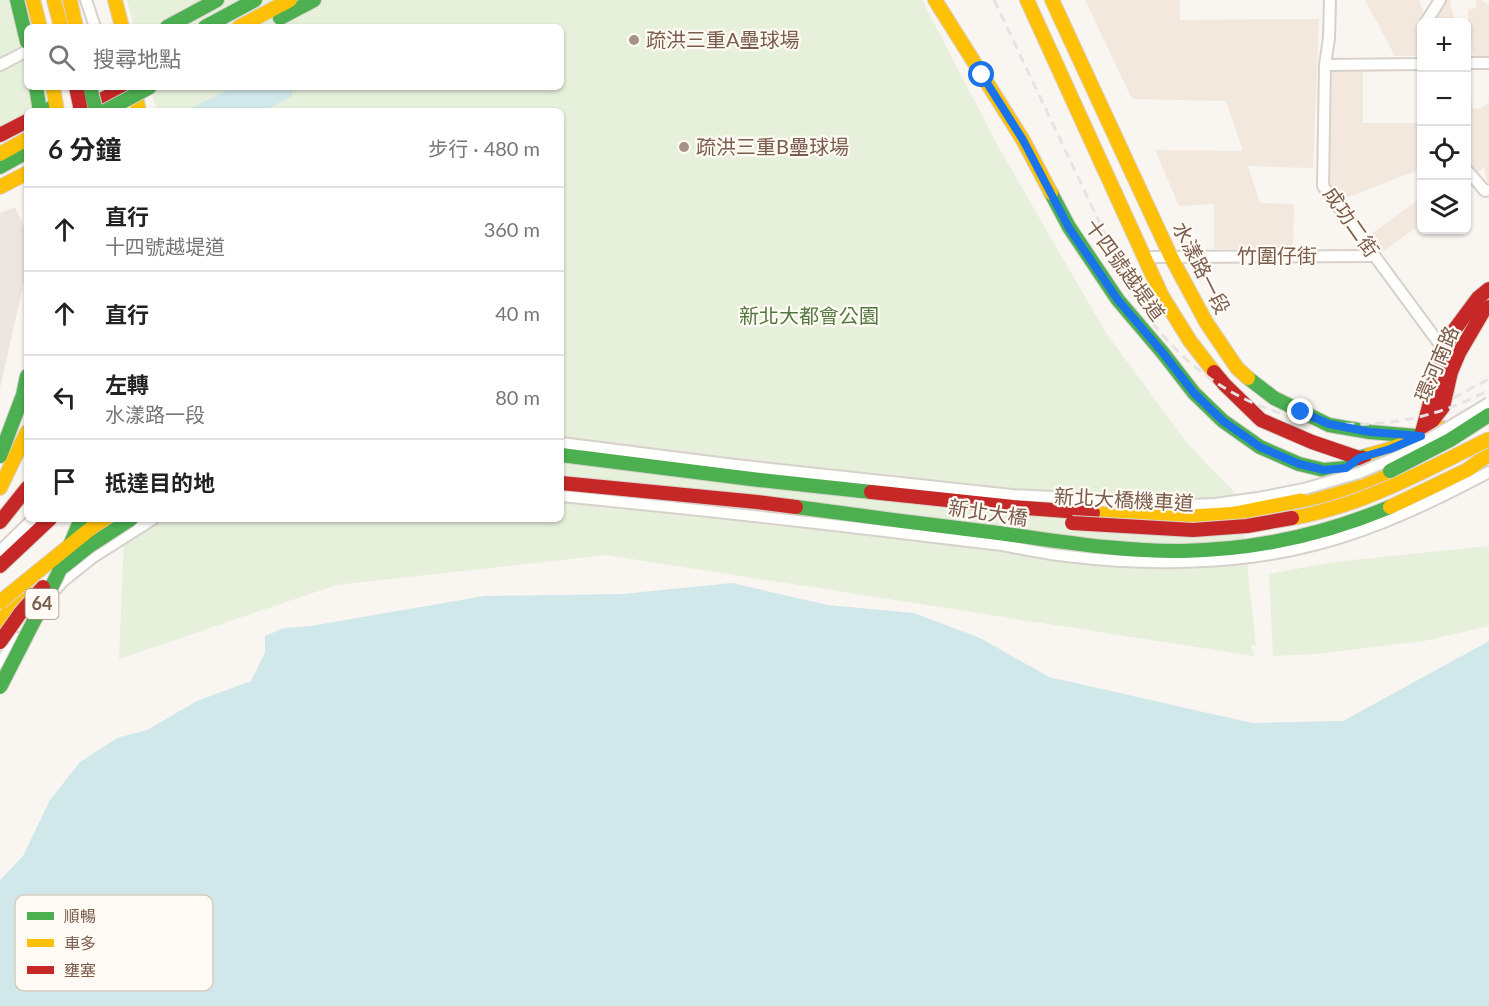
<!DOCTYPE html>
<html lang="zh-TW">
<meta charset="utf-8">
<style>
body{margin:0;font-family:Lato,"Noto Sans TC",sans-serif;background:#f6f6f6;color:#222}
.controls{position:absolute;right:18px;top:18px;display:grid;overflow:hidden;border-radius:9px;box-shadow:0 2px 4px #0004}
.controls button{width:54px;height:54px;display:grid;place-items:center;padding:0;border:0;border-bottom:2px solid #e0e0e0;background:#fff;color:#222;font:30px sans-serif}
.stop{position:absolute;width:18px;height:18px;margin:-14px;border:4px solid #1a73e8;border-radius:50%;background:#fff}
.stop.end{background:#1a73e8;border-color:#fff;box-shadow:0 2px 6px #0008}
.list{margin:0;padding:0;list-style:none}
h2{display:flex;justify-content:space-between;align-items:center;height:78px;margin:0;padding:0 24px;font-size:26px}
h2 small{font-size:20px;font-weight:400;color:#767676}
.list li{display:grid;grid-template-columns:39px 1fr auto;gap:18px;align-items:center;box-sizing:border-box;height:84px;padding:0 24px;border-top:2px solid #e0e0e0}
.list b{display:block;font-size:22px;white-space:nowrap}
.list p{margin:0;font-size:20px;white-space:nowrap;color:#767676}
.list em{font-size:20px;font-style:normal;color:#767676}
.icon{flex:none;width:33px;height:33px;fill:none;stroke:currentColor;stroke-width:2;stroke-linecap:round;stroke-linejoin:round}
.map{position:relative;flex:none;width:1489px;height:1006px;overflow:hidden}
.search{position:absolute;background:#fff;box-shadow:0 2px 4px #0004;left:24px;top:24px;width:540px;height:66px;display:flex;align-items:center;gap:15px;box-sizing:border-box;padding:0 21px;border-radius:9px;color:#767676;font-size:22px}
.panel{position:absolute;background:#fff;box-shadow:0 2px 4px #0004;left:24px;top:108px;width:540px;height:414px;border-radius:9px}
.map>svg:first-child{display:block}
</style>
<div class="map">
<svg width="1489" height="1006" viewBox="0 0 1489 1006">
<rect width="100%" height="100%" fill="#f9f5f0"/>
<g fill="#f2e8de">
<path d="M1085 0H1180V20L1319 19 1313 168 1248 166 1260 203 1294 204 1293 248 1214 249V204L1179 206 1155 150 1243 151 1226 101 1132 99Z"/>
<path d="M1365 0H1419L1425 17 1418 28 1417 54 1415 56H1395Z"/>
<path d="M1444 0H1450L1455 22H1431Z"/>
<path d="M1476 0H1481L1489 5V56H1474L1468 27V9L1476 8Z"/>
<path d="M1332 72H1363V123H1421V169L1341 200 1331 186 1330 182Z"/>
<path d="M1466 79 1473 109 1482 108 1489 102V181L1487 182 1484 167 1475 175 1467 164Z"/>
<path d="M1421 198V224L1382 252 1370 235Z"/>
</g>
<path fill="#ede5e0" d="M15 207 27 234V269L0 388V213Z"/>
<g fill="#e7f0db">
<path d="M0 0H14L25 45 0 60Z"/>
<path d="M127 0H922L999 148 1106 333 1187 443 1240 498 1256 646 1251 644 1254 656 606 555 336 585 119 659 124 536 126 519H561V111H157L150 87H561V27H134Z"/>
<path d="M27 51V87H40L41 104 33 111H27V115L0 130V64Z"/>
<path d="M1489 546V626L1424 641 1316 654 1273 656 1269 574 1334 562Z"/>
</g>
<g fill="#d0e8ea">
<path d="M234 87H293L292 96 264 111H185Z"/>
<path d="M732 583 828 605 914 613 980 638 1049 677 1252 723 1343 721 1489 641V1006H0V880L23 856 50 800 80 762 117 738 147 730 197 701 251 681 265 653V636L284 628 311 626 484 596 622 594Z"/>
</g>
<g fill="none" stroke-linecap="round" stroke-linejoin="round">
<g stroke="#d7d1cb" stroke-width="14">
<g id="street">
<path d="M86 0 95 27"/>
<path d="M1330 0 1329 38 1325 65 1323 186 1444 350"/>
<path d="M1426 22 1440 0"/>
<path d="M1466 63H1489"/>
<path d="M0 65 27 51"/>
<path d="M1325 65 1422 64"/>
<path d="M1466 169 1485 191 1489 190"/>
<path d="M1144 257 1374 256"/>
<path d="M561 443 735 465 1012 495 1074 498 1165 506 1215 504 1258 498 1304 489"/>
<path d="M561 496C683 508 804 521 926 536 951 539 976 542 1002 545 1024 549 1045 554 1067 556 1148 566 1240 565 1318 544 1379 528 1434 501 1489 472"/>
<path d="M0 551 33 519"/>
<path d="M56 589 63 581 93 557 153 519"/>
<path d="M0 663 17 638"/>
</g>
</g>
<g stroke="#d9d2cb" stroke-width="16">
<g id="fast">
<path d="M17 0 27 42"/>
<path d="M280 18 314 0"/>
<path d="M167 27 217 0"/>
<path d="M205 27 255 0"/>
<path d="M36 87 40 111"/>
<path d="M46 111 56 105"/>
<path d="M0 167 27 152"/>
<path d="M1051 193 1069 227 1118 300 1163 353 1194 393 1223 421 1260 447 1299 464 1324 470 1346 468 1359 458 1369 455"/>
<path d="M1248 378 1274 398 1329 425 1370 432 1416 436"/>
<path d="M561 455 759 480 871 492"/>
<path d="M0 456 23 395 27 376"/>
<path d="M796 507C863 516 931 525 998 533 1059 541 1121 552 1183 551 1253 550 1325 534 1390 507"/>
</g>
</g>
<g stroke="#d9d2cb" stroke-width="16">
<g id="slow">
<path d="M33 0 40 27"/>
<path d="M54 0 61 27"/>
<path d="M70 0 76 27"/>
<path d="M115 0 122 27"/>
<path d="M935 0 1023 140 1051 193"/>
<path d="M1027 0 1162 296 1190 341 1214 372"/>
<path d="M1052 0 1171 257 1206 322 1237 368 1248 378"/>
<path d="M239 27 290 0"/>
<path d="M53 87 57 111"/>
<path d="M134 87 139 111"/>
<path d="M0 154 27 139"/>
<path d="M0 187 27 173"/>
<path d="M1369 455 1390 449 1444 428"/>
<path d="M0 488 27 432"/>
<path d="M1390 507 1467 470 1489 454"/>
<path d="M1093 513 1132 516 1182 517 1233 514 1323 496 1356 485 1390 471"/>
<path d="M0 622 33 585"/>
</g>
</g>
<g stroke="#d9d2cb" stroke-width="16">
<g id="jam">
<path d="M84 109 126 87"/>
<path d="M0 135 27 121"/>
<path d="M1214 372 1225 385 1261 420 1312 442 1359 458H1364"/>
<path d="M1426 429 1443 407 1451 372 1459 353 1483 312 1489 307"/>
<path d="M1421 436 1444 350 1455 329 1478 298 1489 289"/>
<path d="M561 483 757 502 796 507"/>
<path d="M871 492 1013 507 1093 513"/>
<path d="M0 522 27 488"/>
<path d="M0 566 50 519"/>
</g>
</g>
<use href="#street" stroke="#fefefd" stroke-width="10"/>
<use href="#fast" stroke="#4caf50" stroke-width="14"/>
<use href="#slow" stroke="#ffc107" stroke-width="14"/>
<use href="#jam" stroke="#c62828" stroke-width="14"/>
<g stroke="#e6e3e7" stroke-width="3" stroke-dasharray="9 6" stroke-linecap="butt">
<path d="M994 0 1133 293C1143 310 1154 326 1168 341 1251 433 1382 448 1489 390"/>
<path d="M1453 398 1489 379"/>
</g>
<g stroke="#d7d1cb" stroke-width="14" stroke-linecap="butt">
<path id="street-bridge" d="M1304 489 1359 473 1404 454 1489 403"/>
</g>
<g stroke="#dad1cc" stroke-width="16" stroke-linecap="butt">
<g id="fast-bridge">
<path d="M90 87 96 111"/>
<path d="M105 111 150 87"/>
<path d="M1390 471 1450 440 1489 415"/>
<path d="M63 567 88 547 131 519"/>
<path d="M0 687 57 576 81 519"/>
</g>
</g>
<g stroke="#dad1cc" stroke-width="16" stroke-linecap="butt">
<g id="slow-bridge">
<path d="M1292 518C1363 506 1426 470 1489 439"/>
<path d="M0 602 95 525 105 519"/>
</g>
</g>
<g stroke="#dad1cc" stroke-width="16" stroke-linecap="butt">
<g id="jam-bridge">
<path d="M76 87 81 111"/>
<path d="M1072 523 1193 530 1247 526 1292 518"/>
<path d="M0 642 21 612 43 587"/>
</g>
</g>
<use href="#street-bridge" stroke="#fefefd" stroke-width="10"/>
<use href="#fast-bridge" stroke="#4caf50" stroke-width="14"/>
<use href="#slow-bridge" stroke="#ffc107" stroke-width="14"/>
<use href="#jam-bridge" stroke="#c62828" stroke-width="14"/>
</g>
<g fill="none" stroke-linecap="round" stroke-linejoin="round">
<path stroke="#1a73e8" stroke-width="8" d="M982 75 1023 140 1069 228 1118 300 1163 353 1194 393 1223 421 1260 447 1299 464 1324 470 1346 468 1359 458 1390 449 1421 436 1370 432 1329 424 1301 412"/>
</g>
<g fill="#a69286" stroke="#fffaf3" stroke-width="2">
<circle cx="634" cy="40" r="6"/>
<circle cx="684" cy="147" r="6"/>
</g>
<g text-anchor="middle" stroke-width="4.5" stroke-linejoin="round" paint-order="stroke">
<rect fill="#fffaf3" stroke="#a28b7f" stroke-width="1.5" x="25.5" y="589" width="33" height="30" rx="4.5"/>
<g font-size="18" font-weight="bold" fill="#7a5c4d">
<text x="42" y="610">64</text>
</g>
<g font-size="20" fill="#7a5c4d" stroke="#fffaf3" text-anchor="start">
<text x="646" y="47">疏洪三重A壘球場</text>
<text x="696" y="154">疏洪三重B壘球場</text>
</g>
<g font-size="20" fill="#7a5c4d" stroke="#fffaf3">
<text transform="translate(1351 222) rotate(55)" y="7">成功二街</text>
<text x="1277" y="263">竹圍仔街</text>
<text transform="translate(1201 268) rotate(63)" y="7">水漾路一段</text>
<text transform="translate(1125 270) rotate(54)" y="7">十四號越堤道</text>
<text transform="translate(1437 364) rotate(-67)" y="7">環河南路</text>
<text transform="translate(1124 500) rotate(3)" y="7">新北大橋機車道</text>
<text transform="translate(988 513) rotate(8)" y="7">新北大橋</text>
</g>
<g font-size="20" fill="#537a41" stroke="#fffaf3">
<text x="809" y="323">新北大都會公園</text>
</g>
</g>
<rect x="15" y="895" width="198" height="96" rx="9" fill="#fffaf3" stroke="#d7cbc1" stroke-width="1.5"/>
<rect x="27" y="912" width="27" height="8" fill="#4caf50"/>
<rect x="27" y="939" width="27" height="8" fill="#ffc107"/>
<rect x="27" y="966" width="27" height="8" fill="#c62828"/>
<g font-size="16" fill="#7a5c4d">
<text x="64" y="922">順暢</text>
<text x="64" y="949">車多</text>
<text x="64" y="976">壅塞</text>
</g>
</svg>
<div class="controls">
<button>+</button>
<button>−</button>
<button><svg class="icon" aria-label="locate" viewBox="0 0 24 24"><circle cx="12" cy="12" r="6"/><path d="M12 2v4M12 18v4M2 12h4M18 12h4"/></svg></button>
<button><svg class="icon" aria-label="layers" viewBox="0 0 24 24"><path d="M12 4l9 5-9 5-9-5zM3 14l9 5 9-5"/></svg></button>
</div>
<div class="stop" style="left:982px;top:75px"></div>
<div class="stop end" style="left:1301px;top:412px"></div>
<div class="search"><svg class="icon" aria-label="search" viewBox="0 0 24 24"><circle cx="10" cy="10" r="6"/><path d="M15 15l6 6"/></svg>搜尋地點</div>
<section class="panel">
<h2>6 分鐘<small>步行 · 480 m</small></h2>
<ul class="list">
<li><svg class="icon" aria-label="ahead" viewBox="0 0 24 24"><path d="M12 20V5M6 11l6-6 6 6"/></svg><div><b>直行</b><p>十四號越堤道</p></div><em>360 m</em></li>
<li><svg class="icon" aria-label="ahead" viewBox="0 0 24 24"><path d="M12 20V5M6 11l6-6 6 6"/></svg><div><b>直行</b></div><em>40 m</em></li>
<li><svg class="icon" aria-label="left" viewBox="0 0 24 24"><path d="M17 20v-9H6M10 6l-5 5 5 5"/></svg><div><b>左轉</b><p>水漾路一段</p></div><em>80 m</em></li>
<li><svg class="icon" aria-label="arrive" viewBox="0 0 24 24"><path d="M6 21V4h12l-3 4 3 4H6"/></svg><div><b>抵達目的地</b></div></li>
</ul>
</section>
</div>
